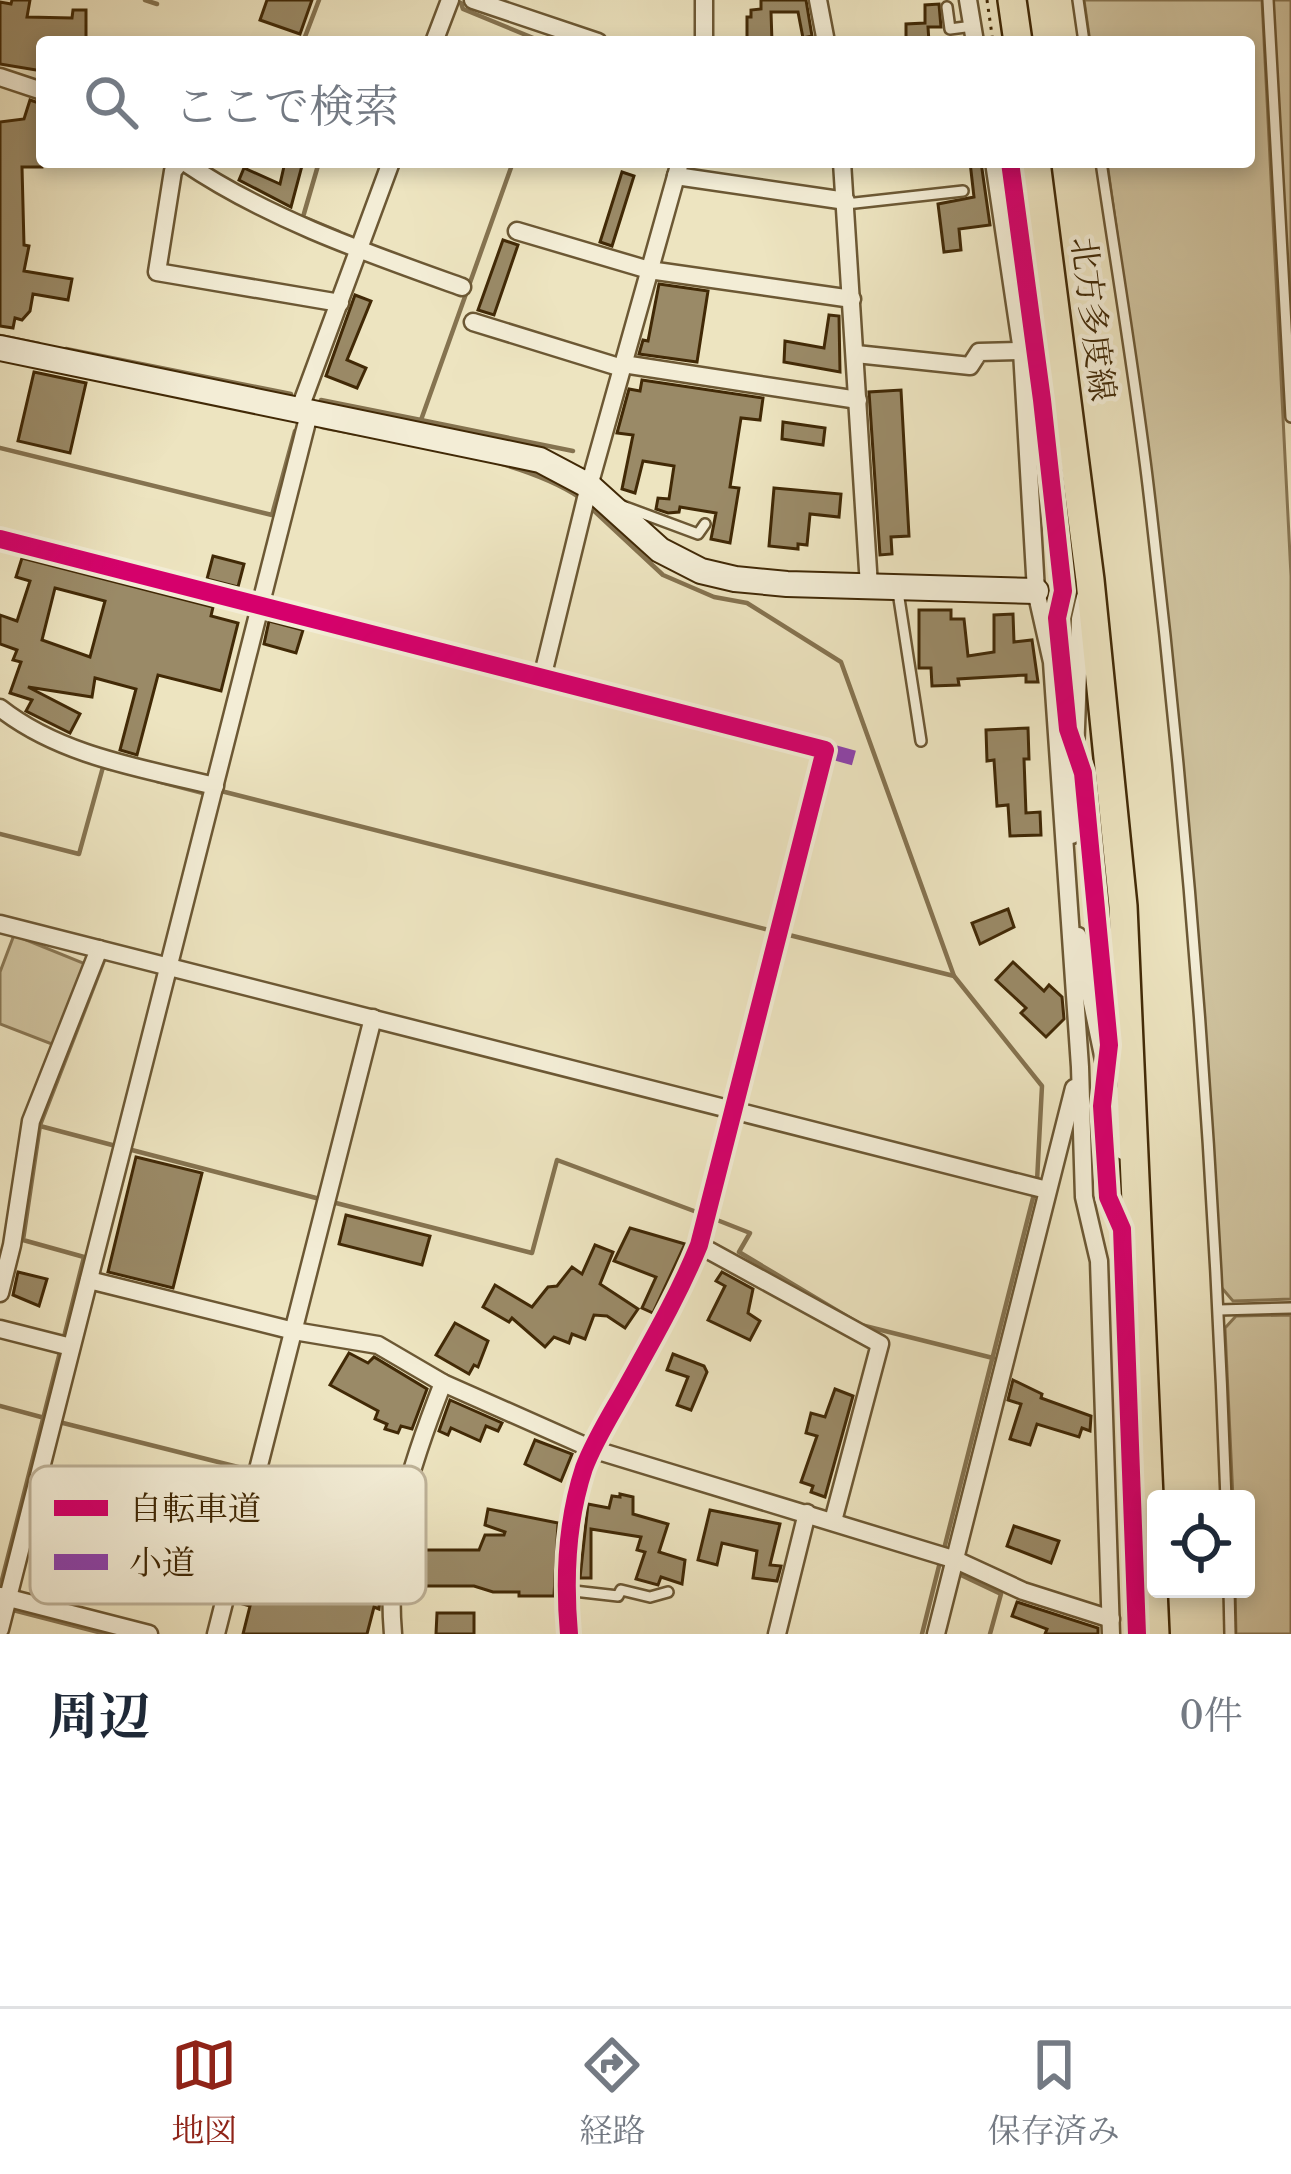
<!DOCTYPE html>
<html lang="ja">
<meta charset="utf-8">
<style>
body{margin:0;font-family:"Libre Caslon Text","Noto Serif JP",serif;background:#f2f2f3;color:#1f2937}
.controls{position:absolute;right:36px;bottom:36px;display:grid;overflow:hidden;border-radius:12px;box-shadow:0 6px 18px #0003}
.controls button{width:108px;height:108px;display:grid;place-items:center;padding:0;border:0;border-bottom:3px solid #e0e1e3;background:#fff;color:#1f2937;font:60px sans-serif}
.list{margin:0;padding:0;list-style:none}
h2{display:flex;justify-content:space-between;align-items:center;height:156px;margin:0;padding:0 48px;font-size:51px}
h2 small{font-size:39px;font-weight:400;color:#747a83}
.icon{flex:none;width:66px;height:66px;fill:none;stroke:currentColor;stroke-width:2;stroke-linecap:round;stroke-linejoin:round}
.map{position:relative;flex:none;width:1291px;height:1634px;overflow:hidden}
.search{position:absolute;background:#fff;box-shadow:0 6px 18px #0003;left:36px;right:36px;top:36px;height:132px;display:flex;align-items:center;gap:30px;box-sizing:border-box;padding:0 42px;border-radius:12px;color:#747a83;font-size:45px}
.sheet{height:372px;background:#fff}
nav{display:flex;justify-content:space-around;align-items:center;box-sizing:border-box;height:168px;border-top:3px solid #e0e1e3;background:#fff;font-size:33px;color:#747a83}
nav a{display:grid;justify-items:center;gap:6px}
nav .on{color:#8f2418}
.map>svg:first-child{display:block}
</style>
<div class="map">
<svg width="1291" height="1634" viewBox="0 0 1291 1634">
<rect width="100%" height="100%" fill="#ede4c0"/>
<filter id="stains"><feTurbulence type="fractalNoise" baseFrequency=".00167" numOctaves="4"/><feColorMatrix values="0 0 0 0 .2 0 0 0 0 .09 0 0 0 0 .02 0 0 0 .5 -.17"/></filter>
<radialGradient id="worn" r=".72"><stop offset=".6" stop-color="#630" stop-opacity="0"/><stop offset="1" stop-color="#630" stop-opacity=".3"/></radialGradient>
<g fill="#d0c4a0" stroke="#887653" stroke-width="3">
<path d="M1084 0H1262L1291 576V1299L1233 1301 1221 1287 1152 484 1107 162H1249V42H1090Z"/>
<path d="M1272 0H1291V372Z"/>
<path d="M14 935 88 965 57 1046 0 1024V972Z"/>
<path d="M1291 1315V1634H1236L1235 1589H1246V1499H1233L1225 1328 1236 1316Z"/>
</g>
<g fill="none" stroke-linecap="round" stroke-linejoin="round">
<g stroke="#857350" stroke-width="4.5">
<path d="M145 0 157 4"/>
<path d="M461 3 463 9 543 42"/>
<path d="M303 42 319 0"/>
<path d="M319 162 303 217 339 232"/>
<path d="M0 336 39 344"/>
<path d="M66 349 291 394"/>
<path d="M321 400 421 420 513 162"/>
<path d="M421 420 573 451"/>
<path d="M322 427C399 443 515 455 579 497"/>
<path d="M0 448 272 515 295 431"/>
<path d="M590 507 663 575 714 597 747 603 841 662 954 976 1042 1086 1037 1181"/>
<path d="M157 781 203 793"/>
<path d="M221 791 773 931"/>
<path d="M0 834 79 854 103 767 111 769"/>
<path d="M785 934 954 976"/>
<path d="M40 1126 116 1146"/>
<path d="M128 1149 320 1199"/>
<path d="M332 1202 532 1253 557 1160 702 1214"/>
<path d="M712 1218 750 1233 739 1252 861 1325 993 1358"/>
<path d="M64 1337 84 1257 23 1240 40 1125 104 960"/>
<path d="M0 1406 41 1417"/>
<path d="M59 1422 250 1470"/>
<path d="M944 1549 1034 1194"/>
<path d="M961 1575 1001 1594 990 1634"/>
<path d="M0 1588 60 1352"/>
<path d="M13 1610 106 1634"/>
<path d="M922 1634 940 1562"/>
</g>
</g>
<g fill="#9a8a67" stroke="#412906" stroke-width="3" fill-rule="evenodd">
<path d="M12 0H30L27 17 72 18 73 10H86V42H42V71L0 64V2L11 4Z"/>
<path d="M267 0H312L300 34 260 20Z"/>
<path d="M761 0H806L812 36 803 38 798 12H771L772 42H747V17H751V10L761 9Z"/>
<path d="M939 4 941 27H928L929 42H906V24L925 23V5Z"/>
<path d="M30 100 42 104V167H22L24 245 29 246 24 271 72 279 68 300 33 294 30 311 22 320 15 318 13 328 0 326V122L24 119Z"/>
<path d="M285 162H303L291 207 239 180 244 168 280 184Z"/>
<path d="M970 162H981L990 225 959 229 961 250 944 252 938 204 974 197Z"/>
<path d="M622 172 634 176 612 246 600 242Z"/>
<path d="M503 240 518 245 494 315 478 310Z"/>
<path d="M659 284 708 291 697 362 639 354 643 340 648 341Z"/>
<path d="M355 295 371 301 347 360 366 368 357 388 326 376Z"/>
<path d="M829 315 839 316 840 372 784 362 785 341 824 348Z"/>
<path d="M34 372 86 383 70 453 18 441Z"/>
<path d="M642 380 763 398 760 420 741 418 730 487 739 488 730 543 711 539 716 513 680 507 679 512 668 513 656 509 658 498 669 499 674 466 643 461 635 493 622 489 633 435 617 433 629 389 640 391Z"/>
<path d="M901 390 909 536 891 537 892 554 880 555 869 392Z"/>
<path d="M783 422 825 428 823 445 782 439Z"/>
<path d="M774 488 841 494 839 517 810 514 807 545 798 544V549L769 546Z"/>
<path d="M213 556 244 564 238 587 207 579Z"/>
<path d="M22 558 213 607 211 616 238 623 221 691 158 675 137 755 120 750 136 689 95 678 92 697 28 687 80 714 70 733 26 711 32 700 10 693 21 662 13 660 17 650 0 644V615L17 621 30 581 16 577ZM55 588 105 601 90 657 42 640Z"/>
<path d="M919 610H951V619H964L968 656 994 652V615L1013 614 1014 642 1032 640 1038 682H1026V675L958 679 959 685 932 686 931 668H919Z"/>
<path d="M269 621 303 630 296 653 264 644Z"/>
<path d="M1028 728 1029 759H1024L1026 813 1040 812 1041 835 1010 836 1008 805 997 806 994 760 987 761 986 730Z"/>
<path d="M1008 909 1014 927 980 944 972 923Z"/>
<path d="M1013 962 1044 991 1049 985 1062 997 1064 1019 1046 1037 1021 1013 1026 1008 996 980Z"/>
<path d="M136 1157 202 1173 173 1288 108 1272Z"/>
<path d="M346 1215 430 1236 422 1265 339 1244Z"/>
<path d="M630 1228 685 1244 653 1313 642 1308 656 1277 614 1261Z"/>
<path d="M595 1245 613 1252 600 1284 638 1309 625 1328 607 1316 594 1315 585 1339 572 1334 569 1343 554 1337 545 1347 512 1318 509 1322 483 1307 495 1285 532 1307 548 1287 557 1286 572 1267 582 1274Z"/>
<path d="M18 1272 47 1279 39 1306 13 1295Z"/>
<path d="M722 1272 753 1289 748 1313 760 1321 750 1340 708 1320 725 1286 716 1281Z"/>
<path d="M455 1323 488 1341 478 1367 474 1365 469 1374 436 1355Z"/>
<path d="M349 1353 368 1363 374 1357 427 1389 412 1429 401 1426 398 1433 385 1429 387 1424 375 1419 378 1411 330 1385Z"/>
<path d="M673 1354 704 1366 707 1372 691 1410 677 1405 688 1377 667 1370Z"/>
<path d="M1013 1380 1042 1394 1041 1398 1091 1416 1090 1431 1082 1428 1079 1437 1037 1424 1030 1445 1010 1439 1021 1404 1008 1400Z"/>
<path d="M835 1389 853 1396 825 1497 811 1492 813 1486 801 1482 817 1436 806 1433 811 1413 825 1417Z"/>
<path d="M450 1400 502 1423 498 1431 486 1426 480 1441 451 1428 448 1435 439 1431Z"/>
<path d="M535 1440 572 1454 561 1481 525 1464Z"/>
<path d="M620 1494 633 1497V1514L668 1524 659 1552 685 1560 682 1584 661 1577 658 1585 636 1579 645 1552 637 1550 641 1537 591 1529V1578H580L588 1504 609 1508 612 1496 620 1497Z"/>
<path d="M488 1509 558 1523 554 1596H519V1592H493L474 1586H417V1550H479L485 1535H504L505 1532 485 1525Z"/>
<path d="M710 1510 780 1524 770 1565 781 1566 777 1581 753 1578 757 1551 722 1543 717 1565 698 1560Z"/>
<path d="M379 1519 387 1520 379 1609 374 1607 367 1634H243L250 1606 239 1603 251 1560 368 1586Z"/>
<path d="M1014 1526 1059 1541 1051 1563 1007 1546Z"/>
<path d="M1017 1602 1098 1628V1634H1045L1047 1629 1012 1616Z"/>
<path d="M437 1613H474V1634H436Z"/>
</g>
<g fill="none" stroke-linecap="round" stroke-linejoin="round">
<g stroke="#6c5834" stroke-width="14">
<g id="lane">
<path d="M1078 0 1084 42"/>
<path d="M1268 0 1291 417"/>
<path d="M947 7 950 29 973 26"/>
<path d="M1101 162C1117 270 1135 377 1148 485 1188 821 1214 1161 1226 1499"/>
<path d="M846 204 963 191"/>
<path d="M620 505 698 534 705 524"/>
<path d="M898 592 921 741"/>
<path d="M1219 1310 1291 1308"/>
<path d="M1229 1589 1230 1634"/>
<path d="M565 1590 618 1596 621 1590 650 1597 668 1592"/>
</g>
</g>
<g stroke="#6c5834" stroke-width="21">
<g id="street">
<path d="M473 0 598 42"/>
<path d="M818 0 826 42"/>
<path d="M968 0 975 42"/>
<path d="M434 42 450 0"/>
<path d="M704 42V0"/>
<path d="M0 77 42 91"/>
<path d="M180 162 173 171 157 272 340 303"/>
<path d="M184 162C268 219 367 253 462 287"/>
<path d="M842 162 869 586"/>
<path d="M994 162 1022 351 1036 591 1052 662 1080 1067 1084 1197 1099 1261 1111 1634"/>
<path d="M676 176 846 201"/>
<path d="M517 231 649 270 852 299"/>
<path d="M473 322 622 368"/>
<path d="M856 354 970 366 979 352 1022 351"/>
<path d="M623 364 858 400"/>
<path d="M300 408 391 162"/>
<path d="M0 539 825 750 699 1245C679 1294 653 1339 627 1386 612 1413 595 1439 584 1468 566 1523 564 1578 569 1634"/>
<path d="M542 678 589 486 680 162"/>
<path d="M0 708C61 756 141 768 215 786"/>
<path d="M1072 835 1080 619 1085 597"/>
<path d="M0 924 1047 1190"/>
<path d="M1078 936 1123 1151"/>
<path d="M699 1245 880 1344 833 1521"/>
<path d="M89 1280 294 1331 378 1345 443 1383 592 1449 956 1560 1023 1591 1111 1619"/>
<path d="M0 1293 12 1245 31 1121 99 949"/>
<path d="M0 1329 71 1347"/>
<path d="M254 1486 399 1508"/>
<path d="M1 1596 149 1634"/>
<path d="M0 1629 310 410"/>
<path d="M216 1634 373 1018"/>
<path d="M393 1634C385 1543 410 1467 443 1383"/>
<path d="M777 1634 807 1513"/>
<path d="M936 1634 1074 1088"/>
</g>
</g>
<g stroke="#412906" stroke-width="28">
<path id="secondary" d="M0 348 540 460 589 486 660 550 701 571 735 579 787 584 1036 591"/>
</g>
<g stroke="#412906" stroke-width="32">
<g id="primary">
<path d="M1012 0 1018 42"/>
<path d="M1036 162 1090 580 1123 906 1155 1634"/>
</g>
</g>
<g stroke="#412906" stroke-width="3" stroke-dasharray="3 6" stroke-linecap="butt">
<path d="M987 0 993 42"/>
<path d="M1043 408 1063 591 1058 612"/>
<path d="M1090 834 1102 968"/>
<path d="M1105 1151 1108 1197 1115 1212"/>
</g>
<use href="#lane" stroke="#f3edd6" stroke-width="9"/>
<use href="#street" stroke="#f3edd6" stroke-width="16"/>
<use href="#secondary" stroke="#f3edd6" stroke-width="24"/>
<use href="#primary" stroke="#ede4c0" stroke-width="27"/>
<path stroke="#8e44ad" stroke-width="15" stroke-dasharray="30 15" stroke-linecap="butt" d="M825 750 868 762"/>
<g stroke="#f3edd6" stroke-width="26">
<g id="cycleway">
<path d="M1010 162 1042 400 1063 591 1057 618 1068 729 1083 773 1109 1045 1102 1106 1108 1197 1122 1229 1137 1634"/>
<path d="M0 539 825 750 699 1245C679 1294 653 1339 627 1386 612 1413 595 1439 584 1468 566 1523 564 1578 569 1634"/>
</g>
</g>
<use href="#cycleway" stroke="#d6006c" stroke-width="18"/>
</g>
<g text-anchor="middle" stroke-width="9" stroke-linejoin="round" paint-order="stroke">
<g font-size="33" fill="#412906" stroke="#f3edd6">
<text transform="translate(1094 319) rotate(83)" y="12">北方多度線</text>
</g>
</g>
<rect x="30" y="1466" width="396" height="138" rx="18" fill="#f3edd6" stroke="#beb298" stroke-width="3"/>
<rect x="54" y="1500" width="54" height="16" fill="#d6006c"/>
<rect x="54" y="1554" width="54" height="16" fill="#8e44ad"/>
<g font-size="33" fill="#412906">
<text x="129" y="1520">自転車道</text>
<text x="129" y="1574">小道</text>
</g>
<rect width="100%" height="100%" filter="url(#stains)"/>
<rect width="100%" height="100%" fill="url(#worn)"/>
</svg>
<div class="controls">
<button><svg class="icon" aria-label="locate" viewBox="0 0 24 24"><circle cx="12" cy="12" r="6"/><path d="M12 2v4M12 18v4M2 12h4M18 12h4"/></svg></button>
</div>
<div class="search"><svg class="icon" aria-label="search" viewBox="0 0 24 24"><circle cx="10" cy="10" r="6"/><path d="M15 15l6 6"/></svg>ここで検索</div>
</div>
<section class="sheet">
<h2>周辺<small>0件</small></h2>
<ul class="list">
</ul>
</section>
<nav>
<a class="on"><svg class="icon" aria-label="map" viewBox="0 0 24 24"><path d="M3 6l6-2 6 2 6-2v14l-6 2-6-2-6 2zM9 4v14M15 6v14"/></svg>地図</a>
<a><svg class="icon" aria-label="directions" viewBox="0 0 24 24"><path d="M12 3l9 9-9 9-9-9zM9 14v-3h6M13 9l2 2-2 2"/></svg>経路</a>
<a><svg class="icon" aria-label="saved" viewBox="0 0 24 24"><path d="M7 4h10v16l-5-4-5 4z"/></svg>保存済み</a>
</nav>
